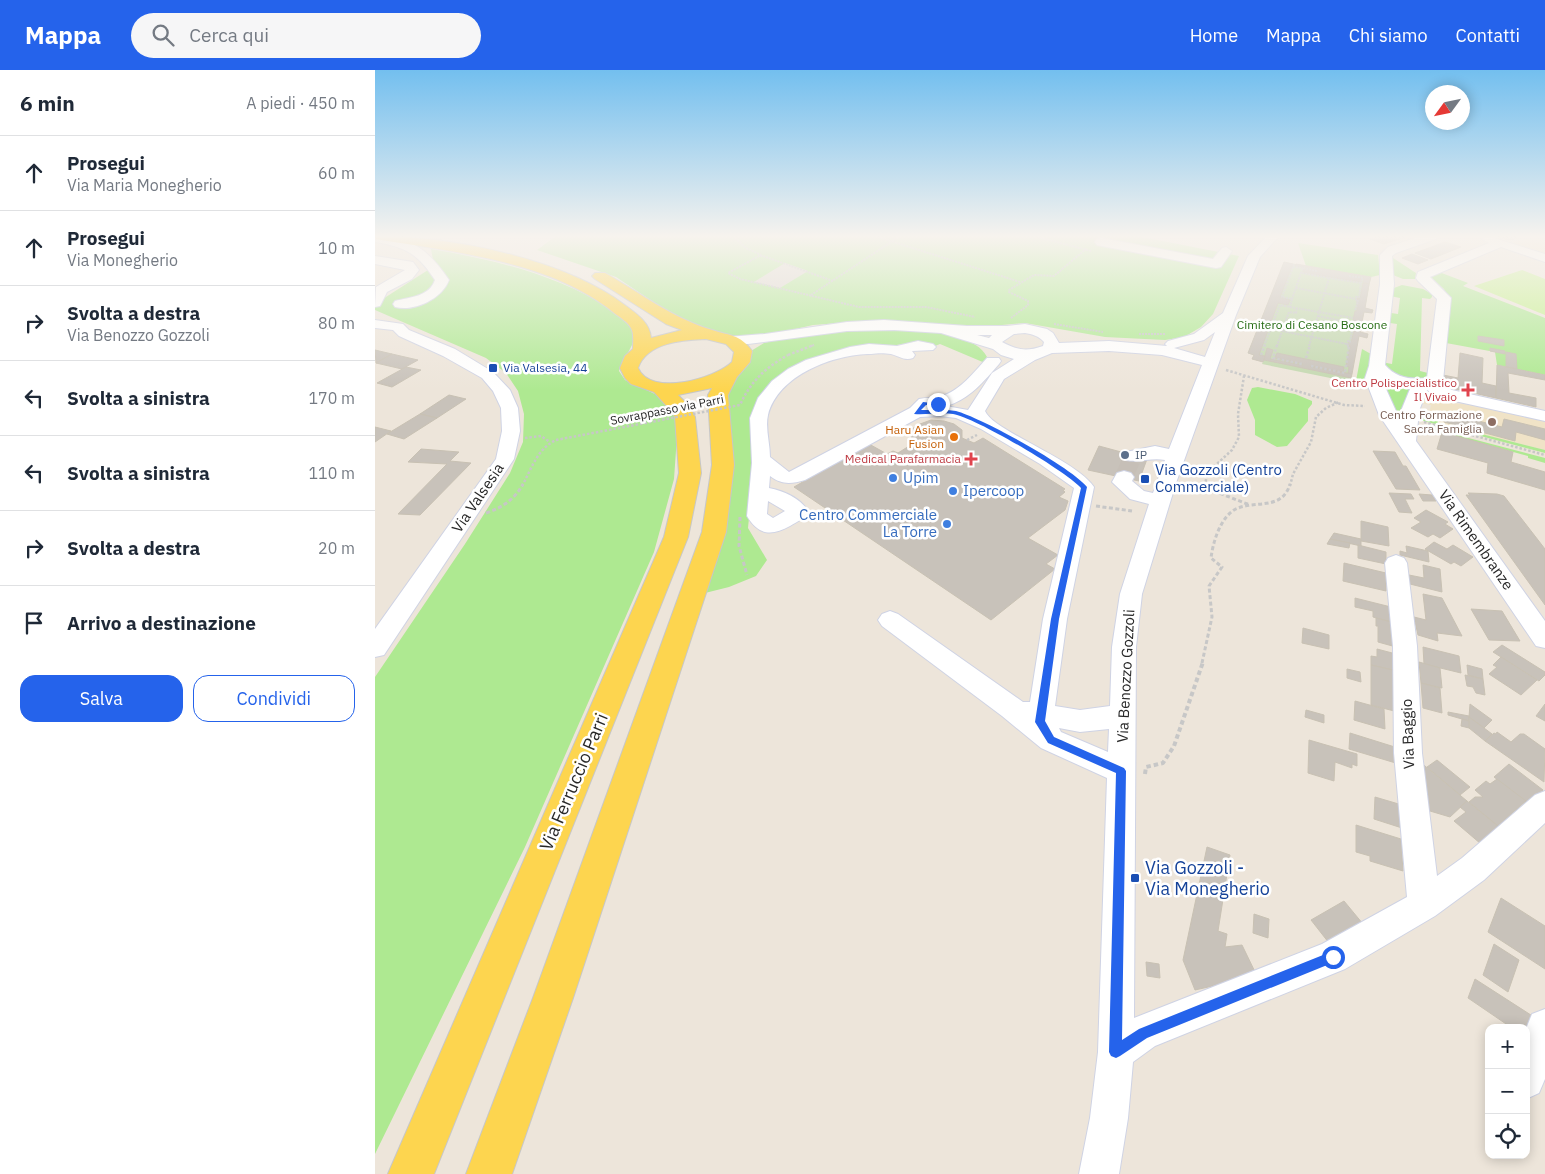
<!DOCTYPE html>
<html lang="it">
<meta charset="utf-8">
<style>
body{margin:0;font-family:"IBM Plex Sans",sans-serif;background:#f6f6f7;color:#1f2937}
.controls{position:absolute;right:15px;bottom:15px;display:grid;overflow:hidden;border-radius:10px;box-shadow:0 2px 12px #0003}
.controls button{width:45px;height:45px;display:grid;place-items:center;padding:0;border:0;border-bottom:1px solid #e0e1e3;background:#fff;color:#1f2937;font:25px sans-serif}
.compass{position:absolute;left:1050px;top:15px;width:45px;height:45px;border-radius:50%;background:#fff;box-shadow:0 2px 12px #0003;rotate:237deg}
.stop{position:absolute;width:15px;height:15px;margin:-11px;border:4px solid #2563eb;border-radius:50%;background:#fff}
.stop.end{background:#2563eb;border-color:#fff;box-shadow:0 1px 5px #0008}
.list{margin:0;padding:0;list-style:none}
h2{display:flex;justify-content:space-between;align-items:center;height:65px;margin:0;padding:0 20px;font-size:21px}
h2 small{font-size:16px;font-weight:400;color:#747a83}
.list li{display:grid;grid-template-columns:32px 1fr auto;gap:15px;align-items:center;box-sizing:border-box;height:75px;padding:0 20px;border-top:1px solid #e0e1e3}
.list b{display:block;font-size:19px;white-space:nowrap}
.list p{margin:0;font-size:16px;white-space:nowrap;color:#747a83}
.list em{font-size:16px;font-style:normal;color:#747a83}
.actions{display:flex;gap:10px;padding:15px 20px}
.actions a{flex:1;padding:11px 0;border:1px solid #2563eb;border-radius:15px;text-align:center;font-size:18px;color:#2563eb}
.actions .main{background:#2563eb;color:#fff}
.icon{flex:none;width:28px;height:28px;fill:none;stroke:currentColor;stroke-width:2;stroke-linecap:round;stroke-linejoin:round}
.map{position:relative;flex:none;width:1170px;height:1104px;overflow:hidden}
header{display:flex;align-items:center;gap:30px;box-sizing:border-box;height:70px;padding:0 25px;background:#2563eb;color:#fff}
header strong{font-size:24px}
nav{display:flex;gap:28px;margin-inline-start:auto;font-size:18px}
.search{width:350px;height:45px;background:#f6f6f7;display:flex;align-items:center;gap:12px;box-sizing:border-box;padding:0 18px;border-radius:28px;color:#747a83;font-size:19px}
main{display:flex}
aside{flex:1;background:#fff}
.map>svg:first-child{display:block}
</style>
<header>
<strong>Mappa</strong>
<div class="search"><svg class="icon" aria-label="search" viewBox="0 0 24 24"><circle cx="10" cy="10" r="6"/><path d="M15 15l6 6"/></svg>Cerca qui</div>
<nav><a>Home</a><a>Mappa</a><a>Chi siamo</a><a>Contatti</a></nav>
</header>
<main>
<aside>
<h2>6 min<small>A piedi · 450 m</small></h2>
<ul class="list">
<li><svg class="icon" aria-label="ahead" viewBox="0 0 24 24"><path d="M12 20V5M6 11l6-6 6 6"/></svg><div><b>Prosegui</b><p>Via Maria Monegherio</p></div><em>60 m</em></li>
<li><svg class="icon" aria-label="ahead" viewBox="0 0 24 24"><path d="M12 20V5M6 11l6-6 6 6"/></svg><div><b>Prosegui</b><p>Via Monegherio</p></div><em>10 m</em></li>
<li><svg class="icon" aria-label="right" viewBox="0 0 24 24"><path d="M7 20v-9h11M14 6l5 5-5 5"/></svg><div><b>Svolta a destra</b><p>Via Benozzo Gozzoli</p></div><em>80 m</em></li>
<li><svg class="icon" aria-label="left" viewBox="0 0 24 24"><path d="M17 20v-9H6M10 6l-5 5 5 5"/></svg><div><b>Svolta a sinistra</b></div><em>170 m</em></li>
<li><svg class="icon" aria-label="left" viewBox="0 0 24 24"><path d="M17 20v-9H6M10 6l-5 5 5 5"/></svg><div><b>Svolta a sinistra</b></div><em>110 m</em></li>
<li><svg class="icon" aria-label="right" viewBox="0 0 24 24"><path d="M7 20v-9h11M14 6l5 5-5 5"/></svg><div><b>Svolta a destra</b></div><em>20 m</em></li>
<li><svg class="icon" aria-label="arrive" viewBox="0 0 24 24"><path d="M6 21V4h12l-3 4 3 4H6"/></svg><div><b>Arrivo a destinazione</b></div></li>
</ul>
<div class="actions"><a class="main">Salva</a><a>Condividi</a></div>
</aside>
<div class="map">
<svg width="1170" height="1104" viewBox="0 0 1170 1104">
<rect width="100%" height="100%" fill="#ede5da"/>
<g fill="#f0e3c7">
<path d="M1159 166H1170V185L1137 173Z"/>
<path d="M1048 327 1074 333 1101 335 1170 351V380L1063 353 1064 351 1043 346 1045 338 1055 340 1056 335 1046 333Z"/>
</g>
<g fill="#aee991">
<path d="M181 166H762L864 186 838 244 826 257 809 267 790 270 730 267 650 253 605 257 506 250 438 255 386 267H358L304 249 241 207 162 180Z"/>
<path d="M923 173 1003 185 1005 205 996 207 931 196Z"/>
<path d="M56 179C120 190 180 204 236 239 244 244 258 253 259 263 261 276 247 288 244 301L250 310 282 325 294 337 303 352 299 409 279 482 150 777 0 1084V607L90 474 135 403 148 372 149 344 143 321 131 303 111 288 0 240V234L53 200 58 190Z"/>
<path d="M1015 186 1041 203 1040 209H1028L1018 205Z"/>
<path d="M1064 202 1093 213 1088 216 1170 248V305L1122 295 1120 282 1071 273 1074 229 1069 219 1057 208 1058 204Z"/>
<path d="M1027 215 1048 219 1057 224V227L1055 229 1047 228 1045 301 1057 304 1050 310 1024 308 1006 292 1017 294 1022 254 1015 253 1016 243 1023 244 1025 228 1015 226 1019 218Z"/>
<path d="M544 259C563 263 603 267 612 287L610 293 565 274 560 276 551 272 482 279 463 282 388 322 377 344V417L373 458 392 490 381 506 354 517 326 524 353 318 371 284 389 273 441 261Z"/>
<path d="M987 279 996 284 993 309 990 311H981Z"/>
<path d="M1009 307 1039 316 1028 347 1018 345 1011 324Z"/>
<path d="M883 317 920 324 937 331V334L933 339V351L912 376 902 377 880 365V350L872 330 877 318Z"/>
<path d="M1041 346 1063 351V353L1170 380V383L1041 349Z"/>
<path d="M1040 354 1170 388V393L1153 388V386L1062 361 1061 363 1039 357Z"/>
</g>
<path fill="#c3d8af" d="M909 192 996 207 990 238 998 240 997 243 989 242 985 262 993 264 992 268 984 266 975 312 887 294 888 292 877 289 879 285 873 283Z"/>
<path fill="#c5f18c" d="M1147 200 1170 209V245L1099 216Z"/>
<path fill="#ddd8d1" d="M410 193 433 201 405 218 379 212Z"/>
<g fill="#c8c2ba" stroke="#c8c1b3">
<path d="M1005 166H1034L1009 174 995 169Z"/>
<path d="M1121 166H1147L1135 170Z"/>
<path d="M1070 172 1086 177 1056 189 1040 183Z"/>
<path d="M1037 184 1053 190 1043 194 1027 188Z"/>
<path d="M909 192 918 194 905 227 915 230 913 235 903 233 884 285 890 286 888 292 877 289 879 285 873 283Z"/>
<path d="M921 194 996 207 994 214 988 213 989 208 974 205 987 209 986 212 928 203 929 199 943 200 920 196Z"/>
<path d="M988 213 994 214 990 238 998 240 997 243 989 242 985 262 993 264 992 268 984 266 977 304 973 303 974 297 971 296 975 276 973 275 974 272H976L979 261 976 260 980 241H982V228H985Z"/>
<path d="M1103 266 1129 270V276L1103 271Z"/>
<path d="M892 278 898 280 895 289 928 295V294L900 288 902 283 969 297 968 302 936 296V297L977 304 976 308 889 290Z"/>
<path d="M1115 278 1130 281V284L1115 281Z"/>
<path d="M0 280 17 284 1 293Z"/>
<path d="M1131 282 1141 284 1142 299 1131 297Z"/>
<path d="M1085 283 1108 288 1107 313 1121 316V328L1067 316 1068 305 1083 308Z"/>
<path d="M17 284 43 290 27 299 1 293Z"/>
<path d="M1122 295 1170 305V310L1133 303 1134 323 1161 328V337L1121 328Z"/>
<path d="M31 297 46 300 17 317 2 313Z"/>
<path d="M74 325 91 329 62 348 45 344Z"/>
<path d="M1072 343 1127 357 1129 349 1170 359V370L1141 362 1140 371 1069 352Z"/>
<path d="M45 344 62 348 29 369 12 364Z"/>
<path d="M556 350 569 351 579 354 587 360V368L599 373 608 368 690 419 688 420 690 422 684 427 693 431 690 440 653 468 683 485 671 494 680 499 616 550 419 417 494 374 512 384 518 381 523 383 539 373 536 366 537 359 545 354Z"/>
<path d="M0 357 16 361 0 372Z"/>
<path d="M1067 362 1138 382 1136 392 1170 402V420L1112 403 1113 393 1062 379Z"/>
<path d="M724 376 772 389 764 411 713 400Z"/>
<path d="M46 379 84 382 75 391 96 393 45 445 23 444 72 394 33 392Z"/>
<path d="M998 381 1020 382 1028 396H1031L1045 420 1021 419Z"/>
<path d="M1014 423 1036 424 1039 429H1030L1037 443 1024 442Z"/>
<path d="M1093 423 1122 424 1129 426 1170 479V535L1091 425H1095Z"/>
<path d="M1044 424 1057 425 1061 431H1048Z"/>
<path d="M1051 440 1073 452 1070 454 1078 459 1065 468 1058 464 1053 467 1036 458 1046 452 1039 448Z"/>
<path d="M986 451 1013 457 1014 476 986 471Z"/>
<path d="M959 463 986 469V476L955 469Z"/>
<path d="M955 469 975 473 974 478 952 474Z"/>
<path d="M1059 472 1072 479 1078 475 1098 487 1086 496 1079 492 1076 494 1050 479Z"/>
<path d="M983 475 1011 482V494L983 488Z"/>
<path d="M1031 476 1053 481 1054 492 1025 485V481L1032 483Z"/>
<path d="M969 493 1011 503V521L968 511Z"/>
<path d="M1048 495 1065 499 1067 522 1035 514 1034 505 1049 508Z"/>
<path d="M1048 524 1067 528 1087 566 1062 563 1063 571 1043 565 1039 547 1051 550Z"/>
<path d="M980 528 1020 538V553L998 547V541L980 537Z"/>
<path d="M1096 539 1127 541 1145 571 1114 570Z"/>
<path d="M1001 548 1020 553 1021 577 1003 572V556H1001Z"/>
<path d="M928 558 954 565V579L927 573Z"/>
<path d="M1127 575 1170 602V605L1164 611 1118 582Z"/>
<path d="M1048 577 1084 586 1086 603 1049 594Z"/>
<path d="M1002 579 1021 584 1022 601 996 595V586L1002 587Z"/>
<path d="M1126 587 1162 610 1146 625 1114 604 1122 597 1118 595Z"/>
<path d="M1044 592 1065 598 1067 618 1046 613Z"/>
<path d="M996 595 1022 601 1023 642 996 635Z"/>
<path d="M1092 595 1107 599 1108 609 1093 605Z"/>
<path d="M972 599 985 602 986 612 972 608Z"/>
<path d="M1090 605 1108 609 1110 625 1101 623 1098 617 1092 616Z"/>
<path d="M1046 613 1065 618 1067 643 1048 638Z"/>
<path d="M980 631 1009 639 1010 659 979 650Z"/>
<path d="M1095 634 1117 650 1109 658 1094 647Z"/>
<path d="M1170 634V651L1161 646Z"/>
<path d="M931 640 949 645V653L930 647Z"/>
<path d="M1073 642 1094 646V651L1073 645Z"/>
<path d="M1094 647 1109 658 1117 664 1110 671 1094 658Z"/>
<path d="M1087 649 1094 651V658L1086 656Z"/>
<path d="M1122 662 1136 672 1145 664H1149L1170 679 1169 712 1110 671 1119 663 1121 664Z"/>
<path d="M975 663 1023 678 1024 694 974 679Z"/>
<path d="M934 670 982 684V696L977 694V698L960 692 959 711 933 703Z"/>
<path d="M1062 690 1095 717 1085 725 1052 697Z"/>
<path d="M1044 691 1092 731 1075 747 1045 738Z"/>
<path d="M1134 694 1168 720 1153 733 1119 707Z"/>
<path d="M1122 709 1151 731 1123 756 1094 732 1100 727H1108L1100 720 1111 711 1115 714Z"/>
<path d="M1000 727 1027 735V758L999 749Z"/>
<path d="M1092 731 1124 757 1106 774 1079 751 1091 742 1085 737Z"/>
<path d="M981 755 1026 769 1028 801 995 791V786L981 782Z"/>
<path d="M832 777 855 785 843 861 852 864 850 877 867 875 882 906 820 920 808 890Z"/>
<path d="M1126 828 1170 856V899L1113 862Z"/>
<path d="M969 831 988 854 954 873 936 850Z"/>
<path d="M879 844 894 849 893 868 878 863Z"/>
<path d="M1119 874 1144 890 1133 922 1108 905Z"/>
<path d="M771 892 784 894 785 908 772 906Z"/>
<path d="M1100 909 1159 947 1151 967V958H1137L1093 928Z"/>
</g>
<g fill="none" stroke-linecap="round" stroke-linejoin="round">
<path stroke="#c6bfb7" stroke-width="18" stroke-dasharray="18 9" stroke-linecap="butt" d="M749 407 758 386"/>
<g stroke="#cfd3e4" stroke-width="2">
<g id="minor">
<path d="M0 166C37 166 54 181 74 210 67 229 39 242 20 237L18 234 20 231C35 227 54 227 60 210 43 184 31 177 0 172Z"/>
<path d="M892 166H904L885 187 861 245 801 413 767 524 761 577 759 948 947 874 1032 827 1019 683 1018 576 1010 493 1013 488 1021 485 1029 488 1032 493 1042 576 1047 683 1062 806 1087 788 1160 725 1170 721V753L1109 810 1060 846 970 899 780 976 758 992 753 1048 744 1104H704L715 1048 723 982 732 708 666 678 627 646 507 556 503 550 507 544 515 541 523 544 648 632H655L668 549 699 418 665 394 606 359 581 348 565 346 545 347 430 410C416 414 407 415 395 406L394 418C409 421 425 428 433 441 429 449 423 451 415 456 397 466 384 466 372 446L377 393 375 348 383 328 397 311 413 299 431 290 475 277 494 274 522 276 543 271 558 274 561 277 558 280 537 281 540 285 538 288C529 291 524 286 516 284 510 283 502 283 496 284 459 284 403 305 393 345 390 358 395 373 395 387L414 402 535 338 544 329C552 327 560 329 567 326 586 320 599 302 612 288H624L626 291 624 294C609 311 594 330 571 336L593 340 617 303 639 289 626 285 618 279 566 263 519 260 472 261 373 274 352 273 349 270 352 267 390 264 472 252 509 250 592 256H632L650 254 672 259 678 263 684 273 734 271 792 276 790 274 793 271 819 264 848 243 873 186ZM840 262 830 287 799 278 829 270ZM650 263C657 264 664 266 669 272L668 276C651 282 642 280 627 272L639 264ZM602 265H617L614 268ZM734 281 787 285 827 295 794 379 780 376 751 382 749 386 751 390C764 393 777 387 790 390L778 423 769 421 757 411 759 407 756 403 749 401 742 403 737 412 755 429 774 434 745 524 737 577 735 636 705 640 680 636 692 549 719 417C700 389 618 361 610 341L629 309 660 290 677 283ZM393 431 410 441 398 448 392 444ZM684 658 705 662 734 659 733 682 686 662Z"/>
<path d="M1046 166H1063L1061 169 1021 183 1017 186 1019 214 1010 295C1021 308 1036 310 1052 308L1062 229 1043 211 1041 208 1043 202 1114 173 1107 169 1112 166 1170 184V192L1126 177 1055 207 1076 228 1068 311 1066 314 1077 320 1170 341V351L1066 328 1052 320 1044 341 1041 371 1170 551V578L1161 576 1004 345 990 308 994 296 1005 214V185L1013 177ZM1007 310 1035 319 1026 341 1025 350Z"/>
<path d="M726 168 838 189 847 178 851 177 857 181 846 197 841 198 722 175 720 172 722 169Z"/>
<path d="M0 186 38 192 44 200 37 209 12 222 5 236 0 237 1 217 30 200 0 194Z"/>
<path d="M0 250 28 254 34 260 80 279 118 302 135 320 143 338 145 361 139 389 9 585 0 587V559L121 389 127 361 126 338 118 321 107 308 68 286 24 266 18 260 0 258Z"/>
<path d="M1170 939V1009L1164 1023 1151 1029V959L1157 944Z"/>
</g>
</g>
<g stroke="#c7c7c7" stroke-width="2">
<path id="major" d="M0 166C76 166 190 189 251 236 262 244 275 253 276 268L307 260 291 254 220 209 217 206 220 203H230C265 223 299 249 337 260 355 266 365 264 377 281L375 292 362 307 353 325 359 395 351 462 198 928 137 1104H91L158 928 327 462 337 395 333 325 337 318 303 325 315 337 320 347 326 403 313 467 59 1104H13L289 467 304 403 300 347 298 343 279 322 256 314 250 308 245 298 250 286 258 279C258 273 259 266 257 260 254 252 244 247 238 242 176 192 81 182 6 170L1 169ZM331 269 351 274 359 282 357 292C340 309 275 327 263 298 272 272 308 270 331 269Z"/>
</g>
<g stroke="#c7c7c7" stroke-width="2" stroke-dasharray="2 1" stroke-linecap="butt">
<path d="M358 166 371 178 386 185"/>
<path d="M500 166 645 212"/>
<path d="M659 166 716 181"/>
<path d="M919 194 918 197 928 198"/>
<path d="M918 197 907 227 917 229 926 203"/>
<path d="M974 206 988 208 986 213"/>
<path d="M954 208 986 213 984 227H981V231H983L980 241"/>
<path d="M458 211 388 186H384L353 203 365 209 484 237H551L600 247"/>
<path d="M921 218 981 229"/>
<path d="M436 225 525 166"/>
<path d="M915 237 978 248"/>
<path d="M943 246 977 253"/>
<path d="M636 248 653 235V231L634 222V220L659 205 679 206 712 178"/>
<path d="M679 254 728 262"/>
<path d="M897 256 908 258 907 261 972 274"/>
<path d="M908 258 914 242 921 243 922 238"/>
<path d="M764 264H790"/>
<path d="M436 276 439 275"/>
<path d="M889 276 905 235 915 237 917 229"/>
<path d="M902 276 907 261"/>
<path d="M934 276 954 208 926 203 928 198 942 201"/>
<path d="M974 276H972L973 271 975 272 977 261"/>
</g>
<g stroke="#c7c7c7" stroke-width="2.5" stroke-dasharray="2.5 2" stroke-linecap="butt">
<path d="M902 275 898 288 927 294"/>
<path d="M413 285 439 275"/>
<path d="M886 285 890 275"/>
<path d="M931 288 935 275"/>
<path d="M936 296 970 303 974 276 972 275"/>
<path d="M851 300 969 335 990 336"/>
<path d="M1049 352 1170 385"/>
<path d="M150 368 166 366 175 372"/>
<path d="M592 370 602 365"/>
<path d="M147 416C157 398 162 379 181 370"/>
<path d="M830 416 832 403 857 380 864 367 863 344 869 306"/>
<path d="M915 416 918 404 936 372 941 347 951 338 964 332"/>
</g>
<g stroke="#c7c7c7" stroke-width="3" stroke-dasharray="4 2.5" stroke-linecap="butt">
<path d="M829 414 831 418 875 435"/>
<path d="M721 436 757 441"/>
<path d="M111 443C128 437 139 430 148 414"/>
<path d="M365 447 364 476 372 505"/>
<path d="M827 593 837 547 834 516 847 497 836 488C838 472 845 449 859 440 878 429 907 442 915 414"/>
</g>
<path stroke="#c7c7c7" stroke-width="4" stroke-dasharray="4.5 3" stroke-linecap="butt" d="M770 704 771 697 788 693 799 676 828 592"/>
<use href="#minor" fill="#fff" fill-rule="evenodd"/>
<use href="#major" fill="#fdd54f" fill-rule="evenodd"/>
<path stroke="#c7c7c7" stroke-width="2.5" stroke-dasharray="2.5 2" stroke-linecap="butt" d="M181 370 365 335C376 311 390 298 413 285"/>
</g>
<linearGradient id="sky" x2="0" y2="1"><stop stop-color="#73bfef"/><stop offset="0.52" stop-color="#f7f3ee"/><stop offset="1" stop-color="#f7f3ee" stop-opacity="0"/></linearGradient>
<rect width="1170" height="320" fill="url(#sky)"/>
<path fill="#2563eb" d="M548 332 566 334 563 336 551 335 546 340C557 340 570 339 581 341 607 348 696 397 712 417L684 549 670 651 679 667 749 698 751 701 747 970 764 959 958 881 962 883 964 887 962 891 772 968 745 986 741 988 736 986 734 982 741 703 673 673 660 652 676 549 706 418C689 400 601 348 578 344 566 342 552 345 539 344Z"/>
<g fill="#1a4fb4" stroke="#fff" stroke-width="2">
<rect x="113" y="293" width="10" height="10" rx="2.5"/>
<rect x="765" y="404" width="10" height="10" rx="2.5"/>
<rect x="755" y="803" width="10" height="10" rx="2.5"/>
</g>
<g fill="#e0444e" stroke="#fff" stroke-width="2">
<path d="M1090.5 312.5h5v5h5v5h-5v5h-5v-5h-5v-5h5z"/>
<path d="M593.5 381.5h5v5h5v5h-5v5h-5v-5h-5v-5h5z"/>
</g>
<circle fill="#8d6e63" stroke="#fff" stroke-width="2" cx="1117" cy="352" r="5"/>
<circle fill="#e8710a" stroke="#fff" stroke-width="2" cx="579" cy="367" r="5"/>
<circle fill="#5c6f8a" stroke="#fff" stroke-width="2" cx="750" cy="385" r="5"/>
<g fill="#3f7fe0" stroke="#fff" stroke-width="2">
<circle cx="518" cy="408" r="5"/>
<circle cx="578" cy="421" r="5"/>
<circle cx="572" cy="454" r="5"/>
</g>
<g text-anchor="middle" stroke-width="5" stroke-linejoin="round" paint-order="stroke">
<g font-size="12" fill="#256c13" stroke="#fff">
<text x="937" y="259">Cimitero di Cesano Boscone</text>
</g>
<g font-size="12" fill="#164399" stroke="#fff" text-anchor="start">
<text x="128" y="302">Via Valsesia, 44</text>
</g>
<g font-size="12" fill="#be3a42" stroke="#fff" text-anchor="end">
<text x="1082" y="317">Centro Polispecialistico<tspan x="1082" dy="14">Il Vivaio</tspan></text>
<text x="586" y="393">Medical Parafarmacia</text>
</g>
<g font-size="12" fill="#292929" stroke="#fff">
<text transform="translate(292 340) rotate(-11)" y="4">Sovrappasso via Parri</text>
</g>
<g font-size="12" fill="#785e54" stroke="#fff" text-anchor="end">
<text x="1107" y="349">Centro Formazione<tspan x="1107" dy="14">Sacra Famiglia</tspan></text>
</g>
<g font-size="12" fill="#c56008" stroke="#fff" text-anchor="end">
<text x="569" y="364">Haru Asian<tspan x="569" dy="14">Fusion</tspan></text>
</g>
<g font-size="12" fill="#4e5e75" stroke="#fff" text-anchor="start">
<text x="760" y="389">IP</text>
</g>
<g font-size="15" fill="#164399" stroke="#fff" text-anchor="start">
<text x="780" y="405">Via Gozzoli (Centro<tspan x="780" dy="17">Commerciale)</tspan></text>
</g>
<g font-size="15" fill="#366cbe" stroke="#fff" text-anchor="start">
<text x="528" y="413">Upim</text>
<text x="588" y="426">Ipercoop</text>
<text x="562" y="450" text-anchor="end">Centro Commerciale<tspan x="562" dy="17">La Torre</tspan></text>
</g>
<g font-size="15" fill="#292929" stroke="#fff">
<text transform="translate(103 428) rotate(-56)" y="5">Via Valsesia</text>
<text transform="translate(1101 470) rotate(55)" y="5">Via Rimembranze</text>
<text transform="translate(751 606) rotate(-87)" y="5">Via Benozzo Gozzoli</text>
<text transform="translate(1033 664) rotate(-92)" y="5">Via Baggio</text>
</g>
<g font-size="18" fill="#292929" stroke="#fff">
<text transform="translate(199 712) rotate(-67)" y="6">Via Ferruccio Parri</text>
</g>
<g font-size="18" fill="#164399" stroke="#fff" text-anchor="start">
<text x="770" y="804">Via Gozzoli -<tspan x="770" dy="21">Via Monegherio</tspan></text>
</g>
</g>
</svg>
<div class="controls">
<button>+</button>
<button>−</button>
<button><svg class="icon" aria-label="locate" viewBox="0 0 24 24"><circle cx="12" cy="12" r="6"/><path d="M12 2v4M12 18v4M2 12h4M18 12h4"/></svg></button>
</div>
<svg class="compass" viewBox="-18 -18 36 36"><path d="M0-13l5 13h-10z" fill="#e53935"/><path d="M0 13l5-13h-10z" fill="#747a83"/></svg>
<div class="stop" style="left:958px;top:887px"></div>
<div class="stop end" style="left:563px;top:334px"></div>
</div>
</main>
